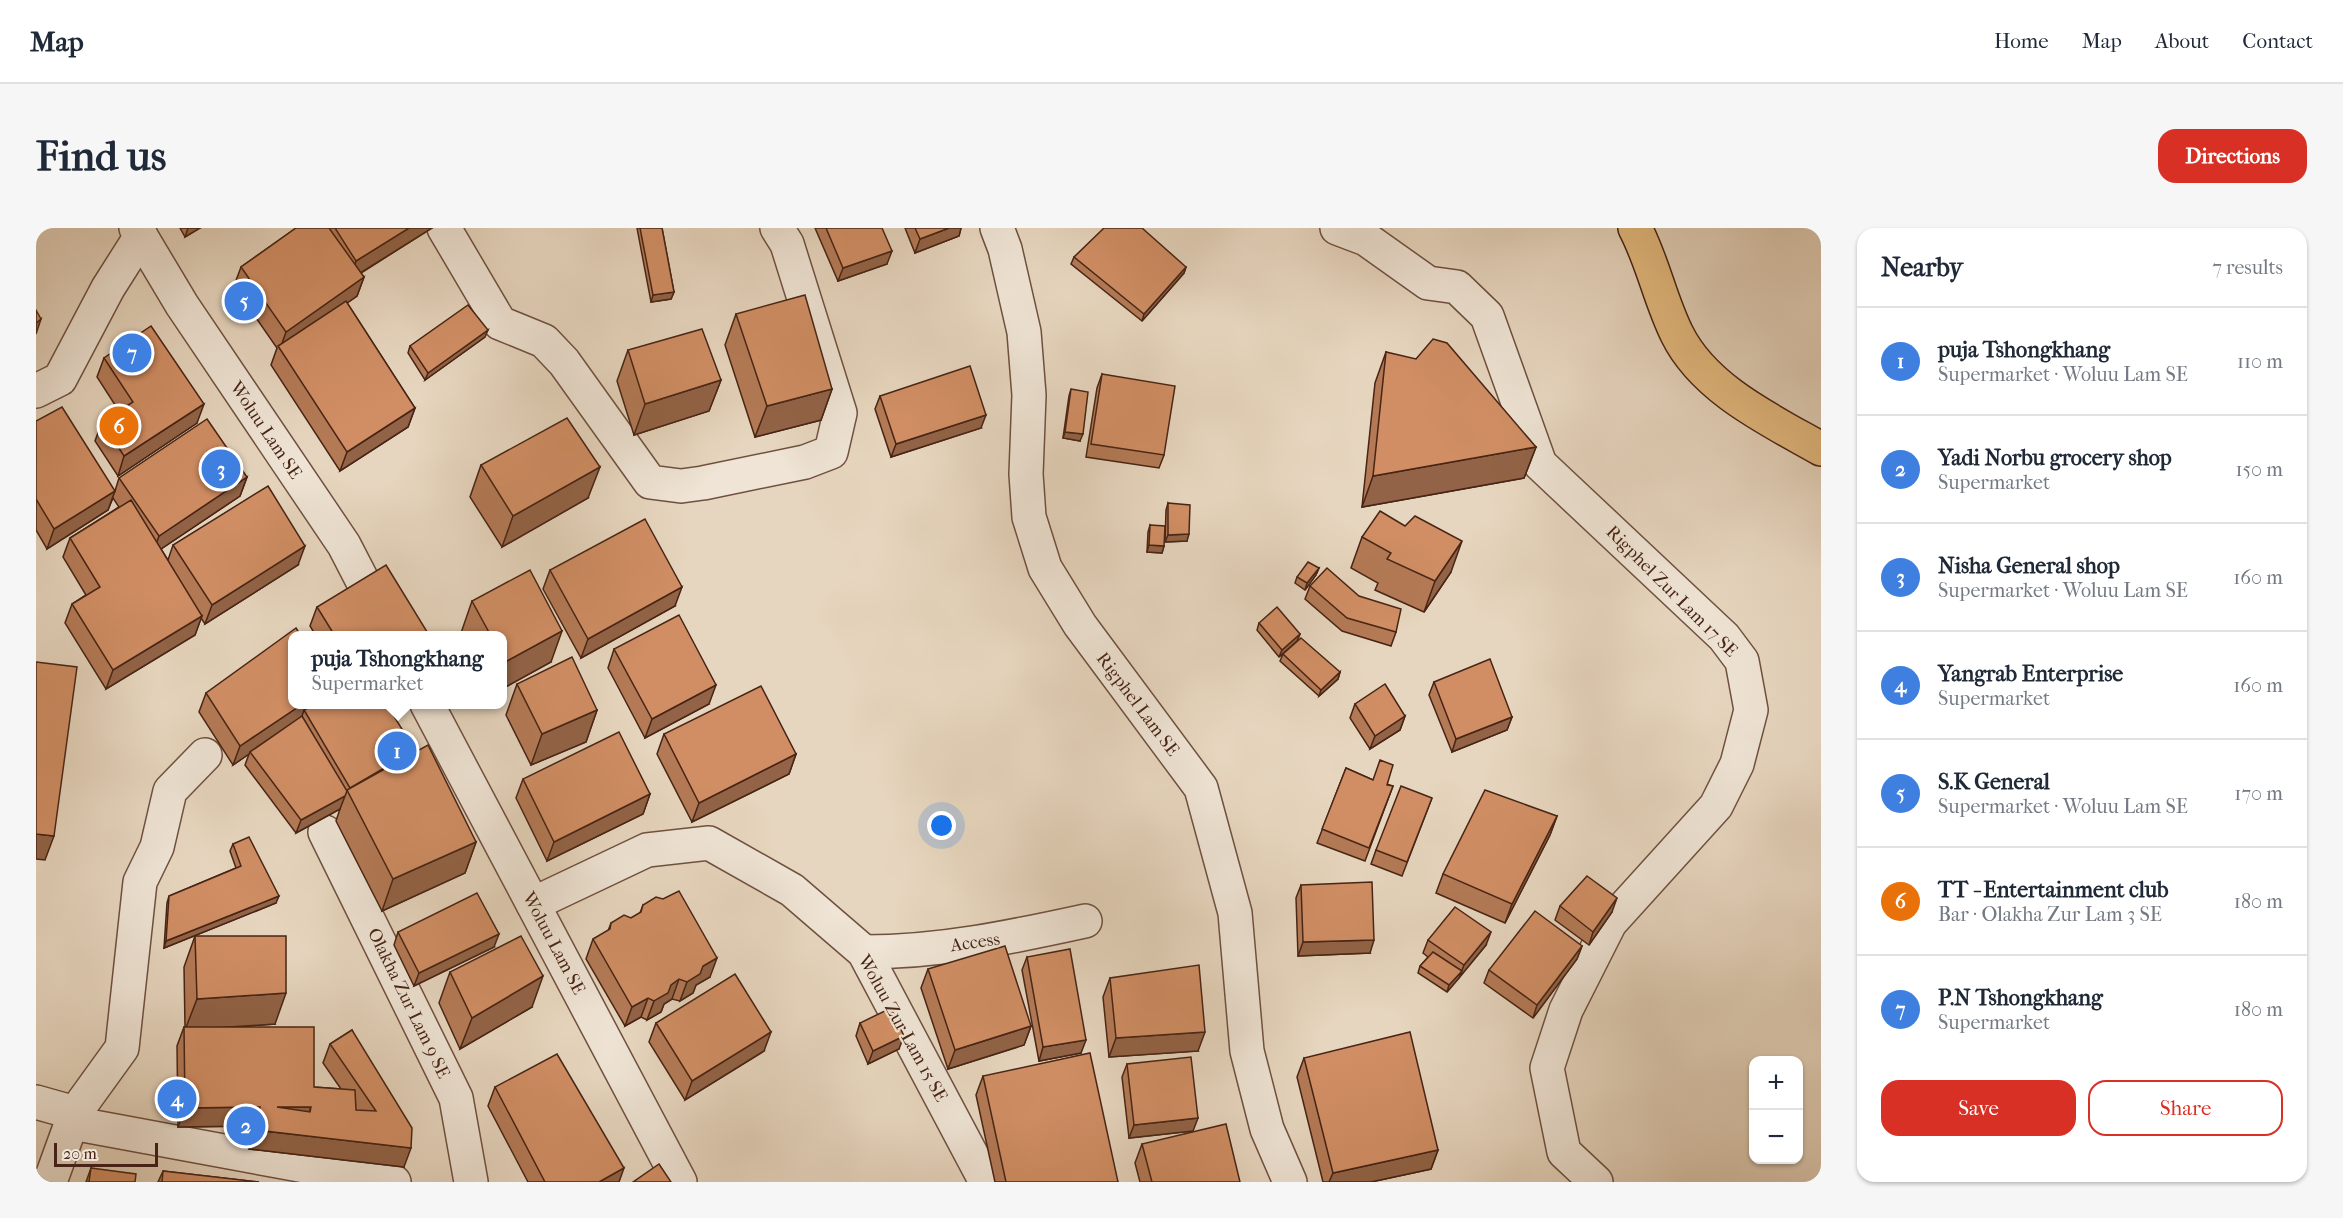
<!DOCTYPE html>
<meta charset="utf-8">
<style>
body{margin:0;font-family:"IM FELL French Canon",serif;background:#f6f6f7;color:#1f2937}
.controls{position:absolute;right:18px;bottom:18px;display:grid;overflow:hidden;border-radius:12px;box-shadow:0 2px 4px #0004}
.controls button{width:54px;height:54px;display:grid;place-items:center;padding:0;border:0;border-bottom:2px solid #e0e1e3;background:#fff;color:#1f2937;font:30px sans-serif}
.scale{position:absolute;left:18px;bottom:15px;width:104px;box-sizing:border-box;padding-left:6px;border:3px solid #472415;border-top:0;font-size:16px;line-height:21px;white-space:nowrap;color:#472415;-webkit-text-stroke:4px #efe4d5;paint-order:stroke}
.you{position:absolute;left:906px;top:598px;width:21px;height:21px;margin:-15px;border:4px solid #fff;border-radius:50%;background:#1a73e8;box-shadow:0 0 0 9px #1a73e833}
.badge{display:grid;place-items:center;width:39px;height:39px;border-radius:50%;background:#d93025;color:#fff;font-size:20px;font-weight:700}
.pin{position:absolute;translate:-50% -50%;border:3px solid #fff;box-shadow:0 2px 6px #0006}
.popup{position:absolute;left:252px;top:403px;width:219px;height:78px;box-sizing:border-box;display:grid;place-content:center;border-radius:12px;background:#fff;filter:drop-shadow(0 2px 4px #0005);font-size:20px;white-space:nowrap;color:#747a83}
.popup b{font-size:22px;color:#1f2937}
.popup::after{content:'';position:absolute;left:50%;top:100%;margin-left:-12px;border:12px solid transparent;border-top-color:#fff}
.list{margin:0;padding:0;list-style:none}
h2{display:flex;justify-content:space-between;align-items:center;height:78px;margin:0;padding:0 24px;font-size:26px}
h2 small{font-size:20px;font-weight:400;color:#747a83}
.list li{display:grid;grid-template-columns:39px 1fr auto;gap:18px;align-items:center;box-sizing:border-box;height:108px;padding:0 24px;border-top:2px solid #e0e1e3}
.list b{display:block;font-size:22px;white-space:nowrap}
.list p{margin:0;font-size:20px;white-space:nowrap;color:#747a83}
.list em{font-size:20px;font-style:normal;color:#747a83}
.actions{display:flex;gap:12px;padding:18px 24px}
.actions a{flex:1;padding:14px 0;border:2px solid #d93025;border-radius:18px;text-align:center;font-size:21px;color:#d93025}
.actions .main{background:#d93025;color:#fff}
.map{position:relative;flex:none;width:1785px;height:954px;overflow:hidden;border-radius:18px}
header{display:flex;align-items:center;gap:36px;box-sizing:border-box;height:84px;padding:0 30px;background:#fff;border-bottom:2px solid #e0e1e3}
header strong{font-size:28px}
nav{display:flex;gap:33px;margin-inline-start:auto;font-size:21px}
.intro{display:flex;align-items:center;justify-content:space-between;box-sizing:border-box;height:144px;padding:0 36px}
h1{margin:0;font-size:42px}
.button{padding:15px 27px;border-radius:18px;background:#d93025;color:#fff;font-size:21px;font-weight:700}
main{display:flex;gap:36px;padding:0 36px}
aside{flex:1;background:#fff;border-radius:18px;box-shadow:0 2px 4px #0004}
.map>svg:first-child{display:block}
</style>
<header>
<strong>Map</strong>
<nav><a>Home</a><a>Map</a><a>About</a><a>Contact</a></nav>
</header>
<div class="intro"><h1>Find us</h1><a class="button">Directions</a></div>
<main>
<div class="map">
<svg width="1785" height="954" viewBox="0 0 1785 954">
<rect width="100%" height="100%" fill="#e7d6bf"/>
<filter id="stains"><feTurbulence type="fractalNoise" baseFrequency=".00333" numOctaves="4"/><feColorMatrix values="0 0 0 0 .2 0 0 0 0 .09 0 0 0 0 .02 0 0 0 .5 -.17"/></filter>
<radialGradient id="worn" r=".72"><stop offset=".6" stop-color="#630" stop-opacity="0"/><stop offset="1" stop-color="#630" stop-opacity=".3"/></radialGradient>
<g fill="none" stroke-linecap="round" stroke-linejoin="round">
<g stroke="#6f5040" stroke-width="36">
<g id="minor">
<path d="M100 0 146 77 308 317 355 408"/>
<path d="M408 0 464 95 508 113 528 134 614 254 645 258 667 255 769 234 795 224 804 185 751 16 741 0"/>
<path d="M961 0 969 21 988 104 993 167 990 246 993 289 1009 340 1044 397 1165 560 1199 685 1211 823 1231 901 1254 954"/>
<path d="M1301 0 1330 11 1392 55 1421 59 1451 88 1504 236 1688 409 1706 433 1715 482 1701 536 1680 578 1574 695 1530 782 1511 840 1528 924 1560 954"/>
<path d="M0 163 24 151 72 60 105 8"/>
<path d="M391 476 644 954"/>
<path d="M289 604 420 870 435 954"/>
<path d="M497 676 611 622 673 615 756 662 828 724 950 954"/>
<path d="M828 724C904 724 976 709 1049 693"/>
<path d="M0 874 39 885 47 897 285 941 338 947 358 954"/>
<path d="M14 954 39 885 86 820 104 654 121 619 134 563 169 527"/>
</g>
</g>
<g stroke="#472415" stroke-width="36">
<path id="primary" d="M1599 0C1617 34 1624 72 1641 106 1668 161 1734 192 1785 221"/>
</g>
<use href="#minor" stroke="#efe4d5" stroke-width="33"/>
<use href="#primary" stroke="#e4bb80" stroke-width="33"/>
</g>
<g fill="#b47a56" stroke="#472415" stroke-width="1.5">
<path d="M144 0H164L149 9Z"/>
<path d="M260 0H396L325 45 328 49 321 68 311 75 379 180 372 199 304 243 235 137 241 120 198 58 205 39Z"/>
<path d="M601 0H626L638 64 635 71 615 74Z"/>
<path d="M779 0H846L851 36 802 53Z"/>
<path d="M869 0H925L923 8 879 25Z"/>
<path d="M1038 29 1150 39 1148 45 1106 93 1035 36Z"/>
<path d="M700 86 796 161 785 192 719 209 689 117Z"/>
<path d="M449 109 389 152 372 125 374 118Z"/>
<path d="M592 122 685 152 673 183 598 207 581 153Z"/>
<path d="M1350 124 1500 219 1488 250 1326 279 1339 155Z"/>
<path d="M68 130 161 195 82 248 59 213 66 194 83 183 61 149Z"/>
<path d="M1066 146 1128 227 1123 240 1050 229 1061 160Z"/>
<path d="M1035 161 1044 213 1027 210 1033 168Z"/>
<path d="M844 168 945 200 855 229 839 181Z"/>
<path d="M0 193 79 263 83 250 211 249 204 268 125 321 132 332 137 317 262 337 169 396 165 390 159 407 70 461 29 395 36 376 50 367 27 329 34 310 83 279 77 270 72 282 11 321 0 302Z"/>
<path d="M445 237 552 270 466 319 434 269Z"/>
<path d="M1132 275 1151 313 1129 314 1130 282Z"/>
<path d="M1114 297 1128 318 1126 325 1111 324 1112 304Z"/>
<path d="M1326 309 1415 344 1388 384 1339 362 1342 355 1315 340Z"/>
<path d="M1283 340 1280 347 1269 362 1259 355 1261 349Z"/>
<path d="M514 342 639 378 545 430 507 361Z"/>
<path d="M1274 358 1360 404 1355 418 1306 403 1269 371Z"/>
<path d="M436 373 515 434 466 461V408H426L425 405Z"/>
<path d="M281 379 393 408H280L274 398Z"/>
<path d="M1223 395 1264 406 1261 413 1243 429 1221 402Z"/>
<path d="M578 421 673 476 609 510 572 440Z"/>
<path d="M1247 426 1304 444 1302 451 1283 468 1244 433Z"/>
<path d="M1398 454 1476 489 1471 502 1416 524 1393 467Z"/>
<path d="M481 456 561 482 550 514 495 537 470 487Z"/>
<path d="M170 465 256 477 378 524 440 614 429 645 346 683 300 593 304 581 260 605 209 537 213 526 197 537 163 484Z"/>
<path d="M1319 476 1369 488 1364 502 1334 521 1314 490Z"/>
<path d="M628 506 760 526 753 546 656 594 621 526Z"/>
<path d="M1310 540 1337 552 1357 558 1329 633 1281 615Z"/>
<path d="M487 551 614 566 607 586 511 633 480 570Z"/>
<path d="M1396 570 1366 648 1335 636 1340 622Z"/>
<path d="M1521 588 1514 607 1469 695 1400 665 1407 646Z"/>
<path d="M197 616 240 675 128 720 131 675 133 668 200 640 194 623Z"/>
<path d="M1265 657 1334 725 1262 728 1260 670Z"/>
<path d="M607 677 674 749 660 757 657 765 644 773 636 771 628 776 625 784 611 792 605 789 589 798 550 731 557 711 572 703 575 695 595 690 604 685Z"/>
<path d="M1524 678 1576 684 1553 717 1519 692Z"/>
<path d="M362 704 458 719 378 758 358 717Z"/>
<path d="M159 708 239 796 198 799 278 859 305 861 287 835 294 816 316 802 368 939 213 921 217 898 142 899 141 818 148 799H149L148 739Z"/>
<path d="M1392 712 1450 717 1411 764 1382 745 1384 738 1392 729 1387 725Z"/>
<path d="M1546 718 1541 731 1497 790 1448 755 1453 742Z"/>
<path d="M991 729 1045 825 1003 833 986 742Z"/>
<path d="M892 741 995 798 988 817 912 841 885 760Z"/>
<path d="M414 744 496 779 424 821 403 775Z"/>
<path d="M1074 750 1162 823 1073 829 1067 769Z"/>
<path d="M620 795 728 823 649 872 613 814Z"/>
<path d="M824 795 863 821 832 836 820 808Z"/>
<path d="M1268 830 1402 922 1395 941 1335 954H1287L1261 849Z"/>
<path d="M1091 836 1157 903 1093 910 1086 849Z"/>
<path d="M947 848 1082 954H959L940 867Z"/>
<path d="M459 859 583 954H492L452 878Z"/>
<path d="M1106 916 1204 954H1104L1099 935Z"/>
<path d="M55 940 99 954H50Z"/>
<path d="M127 943 223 954H122Z"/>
</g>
<g fill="#926346" stroke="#472415" stroke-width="1.5">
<path d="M152 0H164L149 9Z"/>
<path d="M373 0H396L313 52 320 33Z"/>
<path d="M913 0H925L923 8 879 25 884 11Z"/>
<path d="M856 23 851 36 802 53 807 40Z"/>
<path d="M1150 39 1148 45 1106 93 1108 86Z"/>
<path d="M328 49 321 68 245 122 244 121 250 104Z"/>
<path d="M638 64 635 71 615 74 617 67Z"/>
<path d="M5 91 0 106V95Z"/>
<path d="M452 102 449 109 389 152 392 145Z"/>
<path d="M685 152 673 183 598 207 609 176Z"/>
<path d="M796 161 785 192 719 209 731 178Z"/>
<path d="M168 176 161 195 82 248 88 228Z"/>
<path d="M379 180 372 199 304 243 311 224Z"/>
<path d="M950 187 945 200 855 229 860 216Z"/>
<path d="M1029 204 1047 206 1044 213 1027 210Z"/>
<path d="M1500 219 1488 250 1326 279 1337 248Z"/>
<path d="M564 239 552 270 466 319 477 288Z"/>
<path d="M211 249 204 268 116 327 123 308Z"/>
<path d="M79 263 72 282 11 321 18 301Z"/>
<path d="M1153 306 1151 313 1129 314 1132 307Z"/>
<path d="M1426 313 1415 344 1388 384 1399 353Z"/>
<path d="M1113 317 1128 318 1126 325 1111 324Z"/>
<path d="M269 318 262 337 169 396 176 377Z"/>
<path d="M1283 340 1280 347 1269 362 1271 355Z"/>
<path d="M646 359 639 378 545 430 552 411Z"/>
<path d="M166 388 159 407 70 461 77 442Z"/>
<path d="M526 403 515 434 466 461V443L469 434Z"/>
<path d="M1264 406 1261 413 1243 429 1246 422Z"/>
<path d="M1304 444 1302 451 1283 468 1285 462Z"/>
<path d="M680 457 673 476 609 510 616 491Z"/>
<path d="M265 477H287L268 482 265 491 214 524 213 526 197 537 204 518Z"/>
<path d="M561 482 550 514 495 537 506 506Z"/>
<path d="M1369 488 1364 502 1334 521 1339 508Z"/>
<path d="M1476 489 1471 502 1416 524 1420 511Z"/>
<path d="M760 526 753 546 656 594 663 575Z"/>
<path d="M614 566 607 586 511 633 518 614Z"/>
<path d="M309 568 304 581 260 605 265 592Z"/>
<path d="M1521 588 1514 607 1469 695 1476 676Z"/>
<path d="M0 606 18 608 9 632 0 631Z"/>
<path d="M440 614 429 645 346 683 357 651Z"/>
<path d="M243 668 240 675 128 720 130 713Z"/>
<path d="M1581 670 1576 684 1553 717 1557 704Z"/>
<path d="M1455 704 1450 717 1423 750 1428 737Z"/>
<path d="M463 706 458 719 378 758 383 745Z"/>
<path d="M1338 712 1334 725 1262 728 1267 714Z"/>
<path d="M1546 718 1541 731 1497 790 1501 777Z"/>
<path d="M681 730 674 749 660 757 657 765 644 773 651 754 667 738Z"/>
<path d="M1426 743 1423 750 1411 764 1413 757Z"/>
<path d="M507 748 496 779 424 821 436 790Z"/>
<path d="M643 751 636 771 628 776 625 784 611 792 618 773 635 757Z"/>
<path d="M250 765 239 796 149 802 161 771Z"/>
<path d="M612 770 605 789 589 798 596 779Z"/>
<path d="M995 798 988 817 912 841 919 822Z"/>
<path d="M735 804 728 823 649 872 656 853Z"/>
<path d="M1169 804 1162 823 1073 829 1080 810Z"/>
<path d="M868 808 863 821 832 836 837 823Z"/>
<path d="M1050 812 1045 825 1003 833 1007 819Z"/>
<path d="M224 879 217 898 142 899 149 880Z"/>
<path d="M241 879H275L268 898Z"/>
<path d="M1162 890 1157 903 1093 910 1098 897Z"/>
<path d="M220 902 375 920 368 939 213 921Z"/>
<path d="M1402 922 1395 941 1335 954H1293L1297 945Z"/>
<path d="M588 940 583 954H563Z"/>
</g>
<g fill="#d18e64" stroke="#472415" stroke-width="1.5" fill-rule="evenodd">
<path d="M260 0H293L328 49 250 104 205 39Z"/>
<path d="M299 0H373L320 33Z"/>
<path d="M604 0H626L638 64 617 67Z"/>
<path d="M790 0H846L856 23 807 40Z"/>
<path d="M879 0H913L884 11Z"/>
<path d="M1068 0H1106L1150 39 1108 86 1038 29Z"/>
<path d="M769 67 796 161 731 178 700 86Z"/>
<path d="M310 73 379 180 311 224 242 118Z"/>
<path d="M432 77 452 102 392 145 374 118Z"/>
<path d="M0 82 5 91 0 95Z"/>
<path d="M115 98 168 176 88 228 66 194 97 174 68 130Z"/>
<path d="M666 101 685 152 609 176 592 122Z"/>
<path d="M1397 111 1411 115 1500 219 1337 248 1350 124 1380 131Z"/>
<path d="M934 138 950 187 860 216 844 168Z"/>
<path d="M1066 146 1139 158 1128 227 1055 216Z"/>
<path d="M1035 161 1052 164 1047 206 1029 204Z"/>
<path d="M26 179 79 263 18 301 0 271V193Z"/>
<path d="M531 190 564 239 477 288 445 237Z"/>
<path d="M171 191 211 249 123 308 83 250Z"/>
<path d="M232 258 269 318 176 377 137 317Z"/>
<path d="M95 272 166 388 77 442 36 376 64 359 34 310Z"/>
<path d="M1132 275 1154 277 1153 306 1132 307Z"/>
<path d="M1344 283 1369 298 1379 288 1426 313 1399 353 1351 331 1355 325 1326 309Z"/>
<path d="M609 291 646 359 552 411 514 342Z"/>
<path d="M1114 297 1129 298 1128 318 1113 317Z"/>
<path d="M1272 334 1283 340 1271 355 1261 349Z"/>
<path d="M350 337 393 407 299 408 281 379Z"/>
<path d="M1291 340 1323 368 1365 381 1360 404 1311 390 1274 358Z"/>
<path d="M494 342 526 403 469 434 466 428V408H455L436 373Z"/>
<path d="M1241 379 1264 406 1246 422 1223 395Z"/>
<path d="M643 387 680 457 616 491 578 421Z"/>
<path d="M260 400 265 408H256V477H265L204 518 170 465Z"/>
<path d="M1265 410 1304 444 1285 462 1247 426Z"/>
<path d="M536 429 561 482 506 506 481 456Z"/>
<path d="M1454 431 1476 489 1420 511 1398 454Z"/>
<path d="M0 434 41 439 18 608 0 606Z"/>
<path d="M1349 456 1369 488 1339 508 1319 476Z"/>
<path d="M725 458 760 526 663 575 628 506Z"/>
<path d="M278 477H351L379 522 314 560 268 482Z"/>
<path d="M266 488 311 563 309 568 265 592 214 524Z"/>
<path d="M583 504 614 566 518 614 487 551Z"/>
<path d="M392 517 440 614 357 651 311 562Z"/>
<path d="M1344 532 1357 537 1351 557 1357 558 1333 620 1286 601 1310 540 1337 552Z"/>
<path d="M1365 558 1396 570 1371 634 1340 622Z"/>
<path d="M1449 562 1521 588 1476 676 1407 646Z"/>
<path d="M213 609 243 668 130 713 133 668 205 638 197 616Z"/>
<path d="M1551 648 1581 670 1557 704 1524 678Z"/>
<path d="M1336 654 1338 712 1267 714 1265 657Z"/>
<path d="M643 663 681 730 667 738 664 746 651 754 643 751 635 757 632 765 618 773 612 770 596 779 557 711 574 701 575 695 588 687 595 690 605 684 607 677 620 669 627 671Z"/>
<path d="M441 665 463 706 383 745 362 704Z"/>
<path d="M1419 679 1455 704 1428 737 1392 712Z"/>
<path d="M1499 683 1546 718 1501 777 1453 742Z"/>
<path d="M159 708H250V765L161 771Z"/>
<path d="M485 708 507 748 436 790 414 744Z"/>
<path d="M969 718 995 798 919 822 892 741Z"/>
<path d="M1034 721 1050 812 1007 819 991 729Z"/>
<path d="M1397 724 1426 743 1413 757 1384 738Z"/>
<path d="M1163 737 1169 804 1080 810 1074 750Z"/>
<path d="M699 746 735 804 656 853 620 795Z"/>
<path d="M855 780 868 808 837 823 824 795Z"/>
<path d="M148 799H278V859L319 862 320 882 340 883 294 816 316 802 376 900 375 920 220 902 224 879 149 880ZM241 879H275L274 884Z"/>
<path d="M1374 804 1402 922 1297 945 1268 830Z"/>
<path d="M1054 825 1082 954H970L947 848Z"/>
<path d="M521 826 588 940 563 954H509L459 859Z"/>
<path d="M1155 829 1162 890 1098 897 1091 836Z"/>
<path d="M1190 896 1204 954H1116L1106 916Z"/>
<path d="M623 936 635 954H597Z"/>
<path d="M55 940 100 946 99 954H53Z"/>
<path d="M127 943 223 954H126Z"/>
</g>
<g text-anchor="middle" stroke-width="4.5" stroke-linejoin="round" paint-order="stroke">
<g font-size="18" fill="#472415" stroke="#efe4d5">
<text transform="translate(230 202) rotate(56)" y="6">Woluu Lam SE</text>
<text transform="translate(1636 363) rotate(45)" y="6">Rigphel Zur Lam 17 SE</text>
<text transform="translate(1102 476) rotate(53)" y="6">Rigphel Lam SE</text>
<text transform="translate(939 714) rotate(-8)" y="6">Access</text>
<text transform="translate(518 715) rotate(62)" y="6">Woluu Lam SE</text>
<text transform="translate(373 775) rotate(64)" y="6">Olakha Zur Lam 9 SE</text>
<text transform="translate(867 800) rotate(61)" y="6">Woluu Zur Lam 15 SE</text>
</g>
</g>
<rect width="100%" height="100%" filter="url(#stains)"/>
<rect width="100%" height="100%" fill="url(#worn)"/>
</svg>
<div class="controls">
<button>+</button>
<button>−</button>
</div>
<div class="scale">20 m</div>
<div class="you"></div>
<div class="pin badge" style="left:361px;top:523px;background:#3f7fe0">1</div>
<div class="popup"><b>puja Tshongkhang</b>Supermarket</div>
<div class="pin badge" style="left:210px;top:898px;background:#3f7fe0">2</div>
<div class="pin badge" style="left:185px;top:241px;background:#3f7fe0">3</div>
<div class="pin badge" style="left:141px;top:871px;background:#3f7fe0">4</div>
<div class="pin badge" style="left:208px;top:73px;background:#3f7fe0">5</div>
<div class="pin badge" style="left:83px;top:198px;background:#e8710a">6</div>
<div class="pin badge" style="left:96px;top:125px;background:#3f7fe0">7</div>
</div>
<aside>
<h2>Nearby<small>7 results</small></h2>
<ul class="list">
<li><span class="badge" style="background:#3f7fe0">1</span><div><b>puja Tshongkhang</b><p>Supermarket · Woluu Lam SE</p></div><em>110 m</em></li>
<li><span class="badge" style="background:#3f7fe0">2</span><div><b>Yadi Norbu grocery shop</b><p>Supermarket</p></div><em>150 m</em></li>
<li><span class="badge" style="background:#3f7fe0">3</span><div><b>Nisha General shop</b><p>Supermarket · Woluu Lam SE</p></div><em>160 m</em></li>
<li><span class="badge" style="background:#3f7fe0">4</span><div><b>Yangrab Enterprise</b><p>Supermarket</p></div><em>160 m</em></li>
<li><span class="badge" style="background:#3f7fe0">5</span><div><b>S.K General</b><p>Supermarket · Woluu Lam SE</p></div><em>170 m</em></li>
<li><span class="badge" style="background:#e8710a">6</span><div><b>TT - Entertainment club</b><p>Bar · Olakha Zur Lam 3 SE</p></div><em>180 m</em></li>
<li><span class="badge" style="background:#3f7fe0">7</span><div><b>P.N Tshongkhang</b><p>Supermarket</p></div><em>180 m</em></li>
</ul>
<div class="actions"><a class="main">Save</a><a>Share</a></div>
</aside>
</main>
